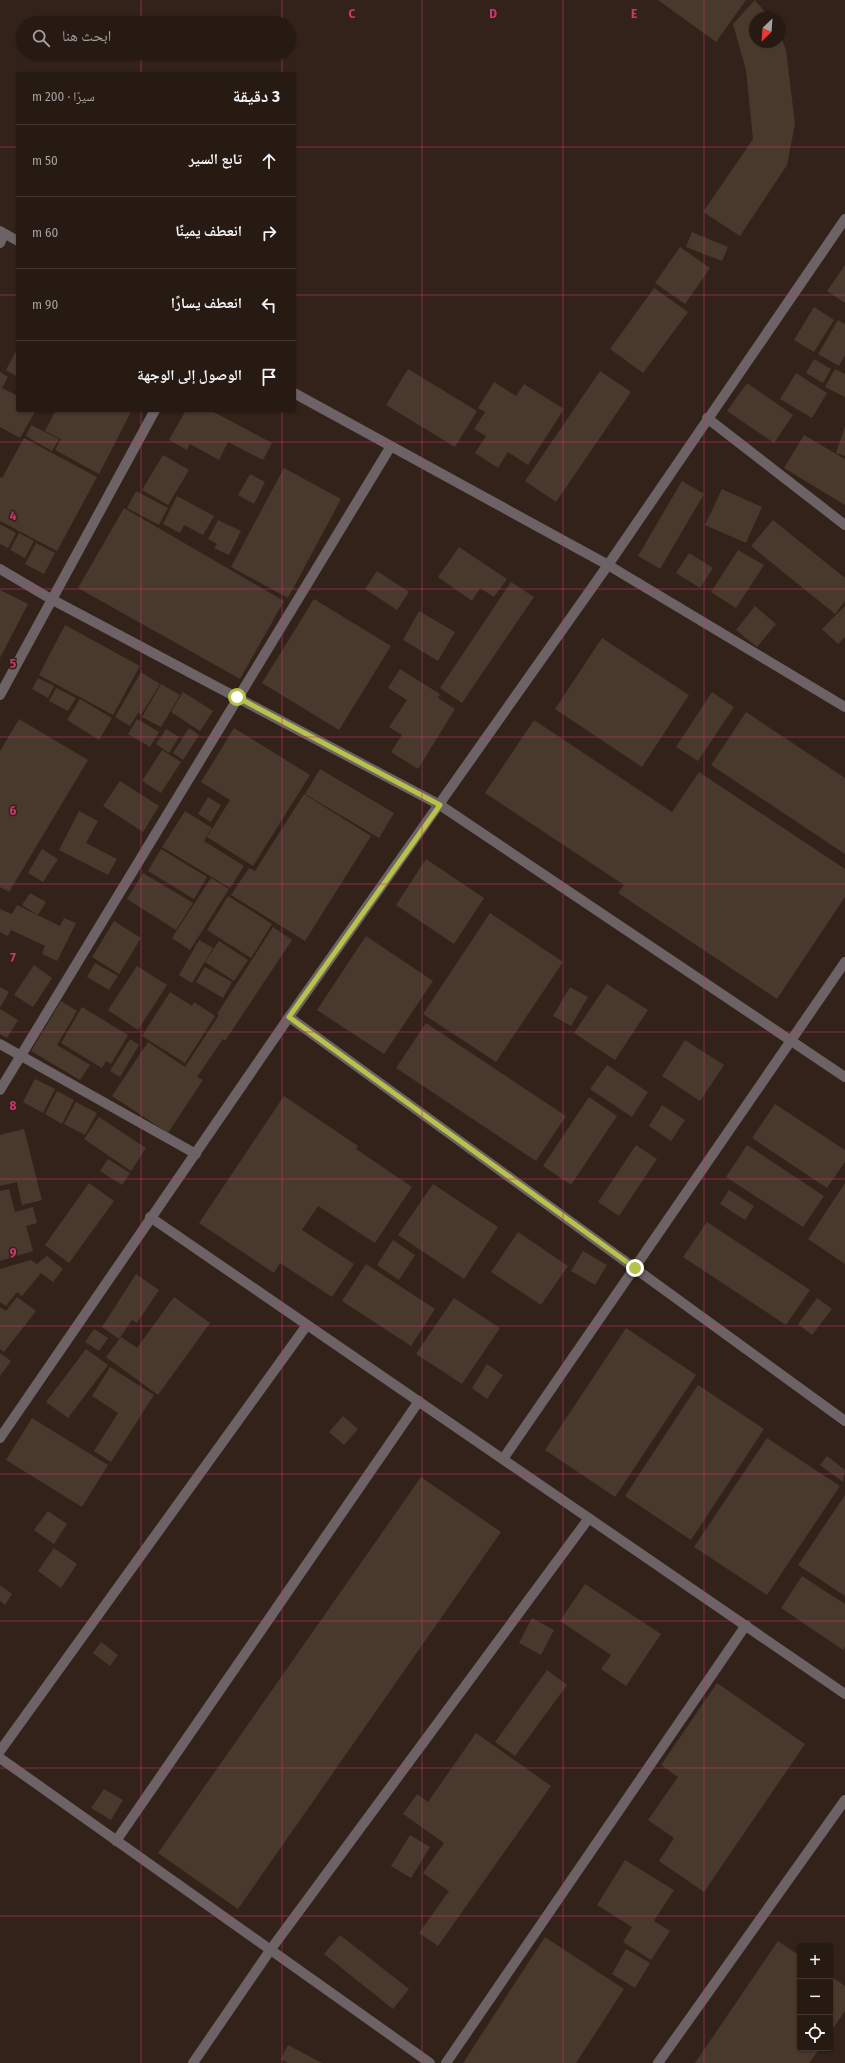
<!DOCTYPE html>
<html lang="ar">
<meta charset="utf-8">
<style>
body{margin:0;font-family:"Fira Sans Condensed","Noto Naskh Arabic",sans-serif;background:#2e231c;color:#f1f3f6;direction:rtl}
.controls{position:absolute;right:12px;bottom:12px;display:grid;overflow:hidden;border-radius:4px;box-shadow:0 1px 3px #0004}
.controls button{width:36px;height:36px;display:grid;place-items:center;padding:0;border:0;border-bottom:1px solid #423833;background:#261a13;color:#f1f3f6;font:20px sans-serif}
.compass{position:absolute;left:749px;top:12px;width:36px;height:36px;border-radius:50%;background:#261a13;box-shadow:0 1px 3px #0004;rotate:205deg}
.stop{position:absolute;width:12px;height:12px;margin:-9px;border:3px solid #b6c249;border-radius:50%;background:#fff}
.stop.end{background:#b6c249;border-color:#fff;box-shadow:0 1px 4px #0008}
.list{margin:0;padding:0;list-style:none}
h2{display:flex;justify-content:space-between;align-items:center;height:52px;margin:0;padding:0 16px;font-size:17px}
h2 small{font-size:13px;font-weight:400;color:#a4a1a0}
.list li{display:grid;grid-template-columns:26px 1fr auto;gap:12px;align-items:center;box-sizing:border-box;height:72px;padding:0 16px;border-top:1px solid #423833}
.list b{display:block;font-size:15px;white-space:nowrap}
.list em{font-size:13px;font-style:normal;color:#a4a1a0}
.icon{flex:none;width:22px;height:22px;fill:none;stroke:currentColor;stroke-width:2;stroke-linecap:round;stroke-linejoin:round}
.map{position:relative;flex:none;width:845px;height:2063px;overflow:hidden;direction:ltr}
.search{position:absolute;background:#261a13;box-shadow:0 1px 3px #0004;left:16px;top:16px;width:280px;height:44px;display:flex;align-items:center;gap:10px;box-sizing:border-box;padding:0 14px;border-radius:22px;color:#a4a1a0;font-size:15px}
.panel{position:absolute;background:#261a13;box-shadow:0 1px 3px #0004;left:16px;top:72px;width:280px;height:340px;border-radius:4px;direction:rtl}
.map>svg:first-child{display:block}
</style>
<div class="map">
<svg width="845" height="2063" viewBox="0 0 845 2063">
<rect width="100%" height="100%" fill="#332219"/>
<g fill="#49382c">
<path d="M658 0H746L716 42Z"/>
<path d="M755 0 770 18H755V42H779V33L786 50 795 124 787 165 740 236 703 212 753 139 746 70 733 24Z"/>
<path d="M692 232 728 247 722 261 686 247Z"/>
<path d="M680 247 710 268 685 304 655 283Z"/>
<path d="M845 265V303L827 291Z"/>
<path d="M654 288 688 312 643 373 610 349Z"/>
<path d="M814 307 834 320 814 352 794 340Z"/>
<path d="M838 320 845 324V355L839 366 818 354Z"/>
<path d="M18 347V377L6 370Z"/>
<path d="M814 359 831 369 823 383 806 373Z"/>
<path d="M408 369 477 411 455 447 386 405Z"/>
<path d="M835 369 845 374V397L825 387Z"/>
<path d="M600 371 631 392 556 502 525 481Z"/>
<path d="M0 372 8 377 2 388 18 396V410H36L20 438 0 427Z"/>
<path d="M796 373 827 393 812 418 780 399Z"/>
<path d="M494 382 516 396 524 384 564 409 528 465 508 452 498 468 475 453 486 436 474 429 485 412 478 408Z"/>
<path d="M747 383 793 415 774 443 727 411Z"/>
<path d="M56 410H132L99 474 55 450 61 439 45 431Z"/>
<path d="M186 410H210L272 443 263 460 228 442 219 460 190 444 187 450 169 440Z"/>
<path d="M31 425 59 439 52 451 26 436Z"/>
<path d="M845 426V456L836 453Z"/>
<path d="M804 435 845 459V505L784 468Z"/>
<path d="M24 438 97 477 57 551 0 521V477L2 478Z"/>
<path d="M163 455 189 470 168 505 142 490Z"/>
<path d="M284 468 341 499 288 598 231 567Z"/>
<path d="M250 474 265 482 254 504 238 495Z"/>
<path d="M682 481 704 494 660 569 638 556Z"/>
<path d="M722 489 762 507 746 543 705 525Z"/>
<path d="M136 491 168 508 159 525 127 508Z"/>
<path d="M177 496 214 516 203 535 184 525 180 533 163 524Z"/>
<path d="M124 508 284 601 240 679 78 588Z"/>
<path d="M218 520 241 531 229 555 214 548 217 544 208 539Z"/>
<path d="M773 520 845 578V601L835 614 751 546Z"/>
<path d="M0 524 16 533 8 548 0 544Z"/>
<path d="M19 533 34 541 25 558 10 550Z"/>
<path d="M36 543 55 553 44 574 25 564Z"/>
<path d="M459 547 507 579 494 597 480 588 472 601 438 577Z"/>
<path d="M738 550 764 565 736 608 711 592Z"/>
<path d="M689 553 713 568 700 588 676 573Z"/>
<path d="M377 571 409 592 397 610 365 589Z"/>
<path d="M511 582 534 597 462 703 440 688Z"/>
<path d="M0 590 28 604 0 658Z"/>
<path d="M314 599 391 646 339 730 262 683Z"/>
<path d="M755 606 776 624 757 647 736 630Z"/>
<path d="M845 606V637L838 644 822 629Z"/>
<path d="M419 611 455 632 438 661 403 640Z"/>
<path d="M65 625 140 666 113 715 39 675Z"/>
<path d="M602 638 689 695 642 767 555 709Z"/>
<path d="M400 669 440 694 438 698 455 709 418 769 391 752 402 735 389 727 407 700 388 688Z"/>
<path d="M141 672 160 684 141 715 138 713 130 726 115 717Z"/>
<path d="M38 678 54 686 48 698 32 689Z"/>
<path d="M161 684 180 695 161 727 142 717Z"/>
<path d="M56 688 76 698 68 711 49 701Z"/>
<path d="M183 692 213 711 200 731 171 712Z"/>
<path d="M712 692 734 707 698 761 676 747Z"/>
<path d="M80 699 112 718 99 740 67 720Z"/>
<path d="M746 712 845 778V854L711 765Z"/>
<path d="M19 719 88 760 9 892 0 887V751Z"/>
<path d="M137 719 159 732 150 747 128 734Z"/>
<path d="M534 720 672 812 699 772 845 869V897L777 999 618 893 624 885 485 793Z"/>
<path d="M189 728 199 735 183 760 173 753Z"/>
<path d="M234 728 310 775 253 866 207 837 230 800 201 782Z"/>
<path d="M166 729 179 737 169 753 156 744Z"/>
<path d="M162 750 181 762 161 793 142 781Z"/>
<path d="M320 769 394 813 379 838 305 794Z"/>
<path d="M120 781 159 806 143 832 103 806Z"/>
<path d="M304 794 371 836 305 941 231 895 249 868 255 871Z"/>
<path d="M208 797 221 805 211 822 198 814Z"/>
<path d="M79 811 98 821 86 843 117 859 108 875 59 850Z"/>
<path d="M185 811 212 828 204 841 244 866 230 888 162 847Z"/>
<path d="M42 849 58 859 43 882 28 873Z"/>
<path d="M161 849 207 877 194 899 148 871Z"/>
<path d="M426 859 484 898 454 944 396 905Z"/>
<path d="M143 873 193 903 176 930 127 899Z"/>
<path d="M211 878 229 889 190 950 172 938Z"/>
<path d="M30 893 46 902 38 915 22 905Z"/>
<path d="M228 896 272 924 251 958 207 930Z"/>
<path d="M17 905 60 926 64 918 76 923 57 961 42 954 45 946 11 930 8 936 0 932V909L12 914Z"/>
<path d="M490 913 563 962 496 1062 423 1014Z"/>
<path d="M114 921 141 938 119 974 92 957Z"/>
<path d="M273 927 292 940 225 1041 223 1039 197 1077 203 1080 168 1133 112 1096 148 1042 185 1067 219 1015 217 1014Z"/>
<path d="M366 936 433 981 384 1054 317 1010Z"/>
<path d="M199 940 213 948 192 983 179 975Z"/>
<path d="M219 941 248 960 234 981 205 962Z"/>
<path d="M95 963 118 976 109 990 87 977Z"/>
<path d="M34 965 52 978 33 1007 14 995Z"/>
<path d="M137 966 167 985 138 1030 108 1010Z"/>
<path d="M205 967 232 982 223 998 196 982Z"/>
<path d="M607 984 648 1010 615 1060 574 1033Z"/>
<path d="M0 987 9 992 0 1008Z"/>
<path d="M570 987 588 997 571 1026 553 1016Z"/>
<path d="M170 992 192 1006 194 1002 215 1016 185 1063 142 1036Z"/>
<path d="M61 1001 77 1011 57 1045 90 1065 80 1080 31 1051Z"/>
<path d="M82 1007 128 1035 111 1064 106 1061 102 1068 61 1043Z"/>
<path d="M0 1009 18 1020 7 1038 0 1034Z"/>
<path d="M426 1023 566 1116 536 1161 396 1068Z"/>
<path d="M130 1039 139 1045 120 1077 110 1071Z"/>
<path d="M685 1040 724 1065 700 1101 662 1076Z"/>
<path d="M607 1065 648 1092 632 1117 590 1089Z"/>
<path d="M35 1079 55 1089 43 1113 23 1102Z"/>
<path d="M57 1091 74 1100 62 1124 45 1114Z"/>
<path d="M284 1096 358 1146 356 1149 412 1187 375 1243 318 1206 302 1230 354 1264 332 1297 280 1263 274 1273 199 1223Z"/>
<path d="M589 1097 617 1116 571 1185 543 1166Z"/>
<path d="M76 1102 97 1113 85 1135 64 1124Z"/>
<path d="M775 1104 845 1150V1162L827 1188 752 1138Z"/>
<path d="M662 1105 685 1120 671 1141 649 1126Z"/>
<path d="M99 1117 146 1148 131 1171 84 1139Z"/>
<path d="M24 1129 42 1200 22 1205 17 1182 0 1186V1135Z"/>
<path d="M636 1145 657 1159 619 1216 598 1202Z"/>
<path d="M747 1145 824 1196 803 1227 726 1177Z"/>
<path d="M108 1159 130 1173 122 1185 100 1171Z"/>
<path d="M89 1183 114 1201 69 1263 45 1245Z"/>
<path d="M845 1183V1264L808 1239Z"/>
<path d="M433 1184 498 1227 464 1279 398 1235Z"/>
<path d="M9 1189 15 1212 33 1207 37 1223 26 1226 33 1251 0 1261V1191Z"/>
<path d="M729 1190 754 1206 745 1220 720 1204Z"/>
<path d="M707 1222 810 1290 786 1325 683 1257Z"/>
<path d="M518 1232 568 1266 541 1305 491 1272Z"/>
<path d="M393 1240 415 1255 399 1280 377 1265Z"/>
<path d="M583 1251 607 1265 595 1285 571 1271Z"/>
<path d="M47 1256 63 1269 53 1282 41 1273 22 1296 17 1292 6 1306 0 1302V1269L31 1260 37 1264Z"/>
<path d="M366 1264 435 1309 411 1346 342 1301Z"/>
<path d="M136 1274 159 1290 137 1323 132 1320 119 1339 102 1327Z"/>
<path d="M17 1297 36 1311 4 1352 0 1349V1307L6 1311Z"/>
<path d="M174 1297 210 1323 158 1395 106 1357 121 1337 137 1348Z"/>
<path d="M454 1298 500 1328 462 1384 416 1354Z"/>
<path d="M817 1298 832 1309 812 1335 798 1324Z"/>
<path d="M626 1328 696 1375 615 1497 545 1450Z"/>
<path d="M94 1329 108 1338 99 1351 85 1342Z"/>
<path d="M86 1349 108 1365 68 1418 46 1402Z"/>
<path d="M0 1353 11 1361 0 1376Z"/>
<path d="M487 1364 503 1375 487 1399 472 1388Z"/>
<path d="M110 1367 154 1395 111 1462 94 1451 118 1413 92 1396Z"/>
<path d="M698 1385 764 1429 691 1540 625 1496Z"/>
<path d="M343 1416 358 1429 344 1445 329 1432Z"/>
<path d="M32 1418 108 1465 82 1507 6 1460Z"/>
<path d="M767 1438 840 1486 767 1595 694 1547Z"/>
<path d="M827 1456 845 1470 843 1482 820 1465Z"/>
<path d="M421 1477 501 1532 238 1909 158 1853Z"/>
<path d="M845 1495V1596L798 1565Z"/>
<path d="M48 1511 67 1524 54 1544 34 1530Z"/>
<path d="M54 1548 77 1564 61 1588 38 1571Z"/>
<path d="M802 1576 845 1604V1647L843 1650 781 1608Z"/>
<path d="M585 1584 661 1634 626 1686 601 1669 611 1655 560 1621Z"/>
<path d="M0 1585 12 1594 5 1605 0 1601Z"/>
<path d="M532 1618 554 1630 541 1655 519 1643Z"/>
<path d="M101 1642 118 1655 110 1666 93 1653Z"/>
<path d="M547 1670 567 1685 515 1756 495 1742Z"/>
<path d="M717 1683 805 1744 704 1892 659 1861 674 1838 648 1820 678 1777 661 1765Z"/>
<path d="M476 1733 551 1786 438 1946 419 1933 449 1891 423 1873 444 1843 403 1814 417 1794 428 1802Z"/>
<path d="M104 1789 123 1800 111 1820 91 1808Z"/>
<path d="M410 1835 430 1847 411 1878 391 1866Z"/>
<path d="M625 1860 674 1890 654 1921 670 1931 651 1960 623 1942 632 1927 597 1905Z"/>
<path d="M340 1935 409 1989 393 2009 324 1954Z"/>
<path d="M545 1937 624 1989 576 2063H463Z"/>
<path d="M778 1941 800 1956V2048H820L809 2063H695Z"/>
<path d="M626 1949 650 1963 635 1988 612 1974Z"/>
<path d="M830 1976 845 1986V2011L830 2033Z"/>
<path d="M288 2045 322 2063H288L281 2059Z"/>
</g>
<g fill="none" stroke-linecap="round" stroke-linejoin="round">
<g stroke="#6d6265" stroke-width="10">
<path d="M440 805 845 1077"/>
<path d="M289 1017 845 1421"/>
<path d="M150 1217 845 1694"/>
<path d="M503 1459 845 962"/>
<path d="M0 1751 307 1325"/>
<path d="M0 1758 430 2063"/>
<path d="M116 1841 419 1401"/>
<path d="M193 2063 271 1949 589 1518"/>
<path d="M446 2063 746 1625"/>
<path d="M658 2063 845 1800"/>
</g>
<g stroke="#6d6265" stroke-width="10">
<path d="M0 243 4 234"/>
<path d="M707 418 845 525"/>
<path d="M0 569 51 599 440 805"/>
<path d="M0 695 155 410"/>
<path d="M0 1044 196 1154"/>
<path d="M0 1090 391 446"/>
<path d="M0 1438 289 1017 608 565 845 219"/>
</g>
<g stroke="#6d6265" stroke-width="10">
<path d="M0 231 18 241"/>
<path d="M294 393 608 565 845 707"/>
</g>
</g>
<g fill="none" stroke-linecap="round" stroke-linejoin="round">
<path stroke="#b6c249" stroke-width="5" d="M237 697 440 805 289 1017 635 1268"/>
</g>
<path fill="none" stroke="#c9376f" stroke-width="1" stroke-opacity="0.55" d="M141 0V23M282 0V23M422 0V2063M563 0V2063M704 0V2063M141 53V74M282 53V74M0 147H18M294 147H845M0 295H18M294 295H845M141 410V2063M282 410V2063M0 442H845M0 589H845M0 737H845M0 884H845M0 1032H845M0 1179H845M0 1326H845M0 1474H845M0 1621H845M0 1768H845M0 1916H845"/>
<g font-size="13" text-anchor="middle" font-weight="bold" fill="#c9376f" stroke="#332219" stroke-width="3" stroke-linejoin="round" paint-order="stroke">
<text x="352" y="18">C</text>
<text x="493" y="18">D</text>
<text x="634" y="18">E</text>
<text x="13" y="520">4</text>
<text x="13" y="668">5</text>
<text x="13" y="815">6</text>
<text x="13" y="962">7</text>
<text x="13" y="1110">8</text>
<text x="13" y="1257">9</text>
</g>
</svg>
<div class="controls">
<button>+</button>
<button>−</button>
<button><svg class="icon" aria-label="locate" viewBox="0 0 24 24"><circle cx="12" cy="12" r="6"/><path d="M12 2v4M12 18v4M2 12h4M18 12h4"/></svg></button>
</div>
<svg class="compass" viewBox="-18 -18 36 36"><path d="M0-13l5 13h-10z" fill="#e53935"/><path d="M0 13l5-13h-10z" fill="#a4a1a0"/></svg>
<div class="stop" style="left:237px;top:697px"></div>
<div class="stop end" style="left:635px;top:1268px"></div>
<div class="search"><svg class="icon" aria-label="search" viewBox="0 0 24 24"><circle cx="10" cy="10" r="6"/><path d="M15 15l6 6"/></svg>ابحث هنا</div>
<section class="panel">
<h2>3 دقيقة<small>سيرًا · 200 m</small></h2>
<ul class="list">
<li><svg class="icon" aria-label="ahead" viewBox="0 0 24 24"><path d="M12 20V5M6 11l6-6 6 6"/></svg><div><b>تابع السير</b></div><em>50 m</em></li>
<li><svg class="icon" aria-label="right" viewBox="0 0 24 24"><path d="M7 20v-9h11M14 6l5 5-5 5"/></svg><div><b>انعطف يمينًا</b></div><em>60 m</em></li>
<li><svg class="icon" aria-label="left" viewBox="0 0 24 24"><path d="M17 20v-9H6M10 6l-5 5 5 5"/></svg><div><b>انعطف يسارًا</b></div><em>90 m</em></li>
<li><svg class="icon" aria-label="arrive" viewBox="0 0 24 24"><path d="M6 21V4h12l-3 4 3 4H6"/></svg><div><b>الوصول إلى الوجهة</b></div></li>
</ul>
</section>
</div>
